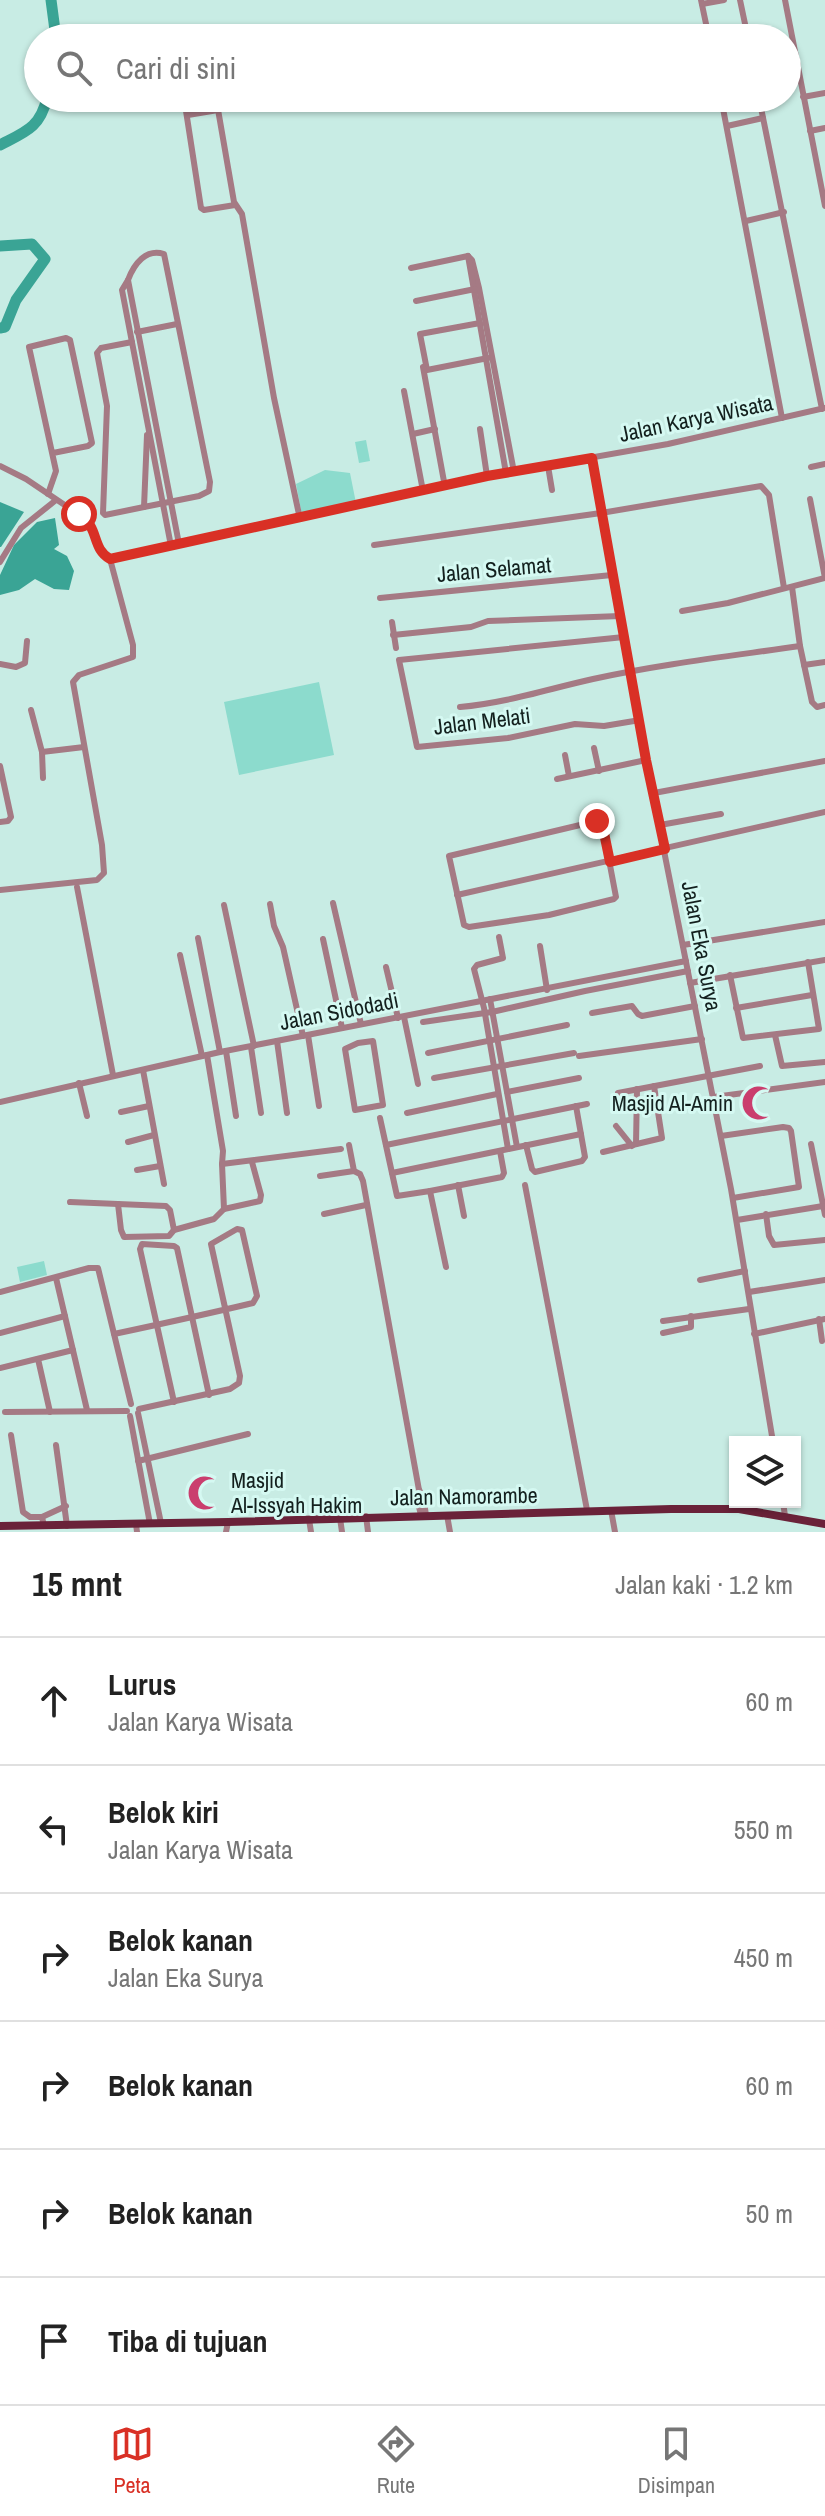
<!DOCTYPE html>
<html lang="id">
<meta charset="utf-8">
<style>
body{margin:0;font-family:"Archivo Narrow",sans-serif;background:#f6f6f6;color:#222}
.controls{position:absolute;right:24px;bottom:24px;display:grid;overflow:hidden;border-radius:0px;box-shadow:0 2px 6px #0004}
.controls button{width:72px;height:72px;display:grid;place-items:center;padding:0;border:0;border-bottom:2px solid #e0e0e0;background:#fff;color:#222;font:40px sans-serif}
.stop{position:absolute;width:24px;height:24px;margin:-18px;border:6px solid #d93025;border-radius:50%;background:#fff}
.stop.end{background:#d93025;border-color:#fff;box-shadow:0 2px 8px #0008}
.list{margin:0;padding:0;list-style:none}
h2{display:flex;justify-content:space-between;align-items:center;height:104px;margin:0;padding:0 32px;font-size:34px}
h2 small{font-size:26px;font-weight:400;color:#767676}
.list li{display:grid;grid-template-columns:52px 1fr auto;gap:24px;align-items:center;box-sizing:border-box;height:128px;padding:0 32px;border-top:2px solid #e0e0e0}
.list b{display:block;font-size:30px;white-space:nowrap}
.list p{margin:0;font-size:26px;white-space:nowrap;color:#767676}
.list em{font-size:26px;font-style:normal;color:#767676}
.icon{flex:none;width:44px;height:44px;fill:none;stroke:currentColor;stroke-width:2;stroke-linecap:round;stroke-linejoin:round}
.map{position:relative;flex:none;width:825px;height:1532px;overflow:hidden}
.search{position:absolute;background:#fff;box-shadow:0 2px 6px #0004;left:24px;right:24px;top:24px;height:88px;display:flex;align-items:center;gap:20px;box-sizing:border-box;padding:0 28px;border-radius:44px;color:#767676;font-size:30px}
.sheet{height:872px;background:#fff}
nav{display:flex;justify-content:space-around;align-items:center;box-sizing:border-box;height:112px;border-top:2px solid #e0e0e0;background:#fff;font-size:22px;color:#767676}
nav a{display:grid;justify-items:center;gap:4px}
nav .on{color:#d93025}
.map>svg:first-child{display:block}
</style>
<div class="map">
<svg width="825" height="1532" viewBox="0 0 825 1532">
<rect width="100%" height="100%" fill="#c8ece4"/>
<g fill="#8cdbcd">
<path d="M366 440 370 461 359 463 355 442Z"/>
<path d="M325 470 350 473 356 503 302 515 296 484Z"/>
<path d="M319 682 334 755 239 775 224 702Z"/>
<path d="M44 1261 47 1275 20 1282 17 1267Z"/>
</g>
<g fill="#3aa495">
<path d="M0 502 24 512 1 547H0Z"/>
<path d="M55 518 59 545 54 549 67 556 74 571 69 590 54 589 35 579 19 590 0 595V575L14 545 37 522Z"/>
</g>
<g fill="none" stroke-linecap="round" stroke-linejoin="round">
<g stroke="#3aa495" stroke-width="11">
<path d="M51 0 56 38"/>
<path d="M0 145C25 132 40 128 47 98"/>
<path d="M0 246 32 244 45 259 16 300 5 327 0 328"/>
</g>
<g stroke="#a57a84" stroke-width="6">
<path d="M701 0 709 38"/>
<path d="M740 0 748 38"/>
<path d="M785 0 825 206"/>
<path d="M702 4 724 0"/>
<path d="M803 97 825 93"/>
<path d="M184 98 201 208 204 210 235 205"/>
<path d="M216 98 234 202 242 214 274 398 300 519"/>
<path d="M721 98 782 418"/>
<path d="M759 98 822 409"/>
<path d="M188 115 218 110"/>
<path d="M727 126 763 118"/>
<path d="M810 131 825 128"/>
<path d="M746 221 784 212"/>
<path d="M468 256 472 260 479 288 514 472"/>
<path d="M468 256 506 473"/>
<path d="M411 268 468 256"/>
<path d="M128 280C134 264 146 248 164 254L210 482 209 491 199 496 144 507 147 435"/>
<path d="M416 301 475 289"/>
<path d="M480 323 420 334 427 370 488 358"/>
<path d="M137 332 177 324"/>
<path d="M132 342 101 348 97 353 107 406 103 513 105 515 144 507"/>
<path d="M423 367 445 487"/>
<path d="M404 391 423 491"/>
<path d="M480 429 487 476"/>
<path d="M413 434 435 429"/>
<path d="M592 458 646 760 731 1189 773 1442"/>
<path d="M0 466 26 479 87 520C98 532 94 550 110 559L487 476 668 444 825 408"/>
<path d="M548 466 552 490"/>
<path d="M811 467 825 464"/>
<path d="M48 494 56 471 29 347 66 338 70 340 92 443 88 446 53 453"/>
<path d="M374 545 601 513 761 486 769 495 784 588"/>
<path d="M171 546 122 290 128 280 179 544"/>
<path d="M0 562 21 528 56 500"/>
<path d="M792 587 800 646 812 702 817 707 825 705"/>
<path d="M380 598 612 575"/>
<path d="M682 611 728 603 825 578 810 499"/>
<path d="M392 622 396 648"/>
<path d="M393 635 471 627 488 621 620 616"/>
<path d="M624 637 399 660 417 747 508 738 575 724 604 726 640 720"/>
<path d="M0 664 16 667 25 663 27 641"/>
<path d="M804 665 825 662"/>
<path d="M460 707C506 703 548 689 593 679 661 664 731 656 800 646"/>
<path d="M31 710 42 752 43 778"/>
<path d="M594 748 599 771"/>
<path d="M42 752 84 747"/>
<path d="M565 755 569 776"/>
<path d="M0 766 11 817 8 821 0 822"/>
<path d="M557 779 646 760"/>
<path d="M654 793 825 761"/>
<path d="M597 821 602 823 616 897 614 899 549 915 469 927 464 925 449 856Z"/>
<path d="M660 825 721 814"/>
<path d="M77 887 113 1075"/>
<path d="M0 890 97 880 104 873 102 845 73 682 79 675 133 657V645L110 559"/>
<path d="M457 895 825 812"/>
<path d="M333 903 361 1024"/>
<path d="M270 904 274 926 283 947 303 1036"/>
<path d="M224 905 254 1046"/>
<path d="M499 937 503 958 477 965 474 969 484 1008 508 1149"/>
<path d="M198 938 220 1052"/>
<path d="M323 939 342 1028"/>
<path d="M683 945 825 922"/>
<path d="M540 946 547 990"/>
<path d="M180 955 202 1056"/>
<path d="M386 967 398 1018"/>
<path d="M730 975 743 1038 819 1029 808 962"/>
<path d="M690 983 825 960"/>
<path d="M490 999 517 1147"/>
<path d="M736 1008 812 995"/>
<path d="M592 1013 632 1006 638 1014 642 1016 695 1006"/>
<path d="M404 1017 418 1084"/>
<path d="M423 1022 492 1012 585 991 688 971"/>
<path d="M308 1035 319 1106"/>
<path d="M775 1035 782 1066 825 1062"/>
<path d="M277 1041 287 1113"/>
<path d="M373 1041 383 1105 355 1110 345 1049 358 1043Z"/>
<path d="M251 1047 261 1113"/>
<path d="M226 1051 236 1116"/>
<path d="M428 1053 567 1025"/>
<path d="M207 1055 223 1151 222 1164 224 1209"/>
<path d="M579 1056 702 1039"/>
<path d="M143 1070 164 1184"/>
<path d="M434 1078 574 1053"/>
<path d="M79 1083 87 1116"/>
<path d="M507 1092 579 1078"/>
<path d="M618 1093 760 1066"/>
<path d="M714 1097 825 1082"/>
<path d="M0 1102 220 1052 686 961"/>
<path d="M121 1112 149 1106"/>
<path d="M407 1113 497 1094"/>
<path d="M380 1118 397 1196 430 1191 446 1267"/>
<path d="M616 1126 632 1146"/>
<path d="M721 1136 783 1127 789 1128 791 1131 799 1187 733 1198"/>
<path d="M128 1142 154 1135"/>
<path d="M636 1144 637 1089"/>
<path d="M811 1144 825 1215"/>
<path d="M349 1145 354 1171 360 1174 363 1181 419 1490 423 1496 426 1515"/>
<path d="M386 1145 587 1104"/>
<path d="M526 1145 532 1169 535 1172 582 1161 585 1157 576 1106"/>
<path d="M603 1152 662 1138 654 1086"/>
<path d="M222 1164 341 1149"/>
<path d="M137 1170 160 1166"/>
<path d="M392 1173 581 1134"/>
<path d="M320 1176 354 1171"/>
<path d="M458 1185 464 1216"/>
<path d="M525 1185 587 1510"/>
<path d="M430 1191 502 1177 504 1173 500 1151"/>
<path d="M70 1202 166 1206 170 1210 174 1230"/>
<path d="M118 1204 121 1230 124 1237 169 1236 174 1230 214 1219 224 1209 260 1201 261 1195 252 1162"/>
<path d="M324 1214 366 1205"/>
<path d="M766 1214 769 1236 774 1245 825 1240"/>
<path d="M737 1220 823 1206"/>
<path d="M56 1278 87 1410"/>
<path d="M700 1280 745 1271"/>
<path d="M0 1292 89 1268H98L131 1404"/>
<path d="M749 1292 825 1280"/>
<path d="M819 1319 822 1341"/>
<path d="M663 1321 749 1309"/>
<path d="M0 1333 65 1316"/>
<path d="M663 1333 691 1327V1316"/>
<path d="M114 1334C161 1324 207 1314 253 1303L257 1296 242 1230 237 1229 211 1244 240 1376 239 1383 230 1389 139 1409"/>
<path d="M754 1334 825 1319"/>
<path d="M38 1359 50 1412"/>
<path d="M0 1368 73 1350"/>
<path d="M174 1402 140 1249 142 1244 174 1246 177 1248 209 1395"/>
<path d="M5 1412 127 1411"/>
<path d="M138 1413 161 1523"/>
<path d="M130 1416 150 1524"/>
<path d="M11 1435 23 1512 30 1517H42L44 1526"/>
<path d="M56 1445 67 1526"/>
<path d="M138 1461 248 1434"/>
<path d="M419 1490 417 1499 421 1515"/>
<path d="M783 1502 785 1516"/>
<path d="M611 1510 615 1532"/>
<path d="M447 1515 450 1532"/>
<path d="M366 1516 368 1532"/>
<path d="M42 1517 66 1506"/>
<path d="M340 1518 342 1532"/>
<path d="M309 1519 311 1532"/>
<path d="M136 1524 137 1532"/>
<path d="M226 1532 228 1522"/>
</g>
<path stroke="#6a2239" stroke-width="8" d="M0 1526 228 1522 671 1509H739L825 1524"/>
</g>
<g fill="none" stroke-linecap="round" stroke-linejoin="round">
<path stroke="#d93025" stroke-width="10" d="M79 514C100 528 91 548 110 559L487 476 592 458 646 760 665 849 610 862 602 823 597 821"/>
</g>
<defs>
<g id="mosque-bare" transform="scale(2.76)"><path d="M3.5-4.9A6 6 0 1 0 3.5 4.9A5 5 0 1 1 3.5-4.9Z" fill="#ca3e6e" stroke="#d5f9f2" stroke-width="2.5" paint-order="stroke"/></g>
</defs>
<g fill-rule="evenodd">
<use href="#mosque-bare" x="759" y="1103"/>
<use href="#mosque-bare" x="205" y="1493"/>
</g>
<g text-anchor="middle" stroke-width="6" stroke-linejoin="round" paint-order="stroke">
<g font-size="22" fill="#13201e" stroke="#d5f9f2">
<text transform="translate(696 418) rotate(-12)" y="8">Jalan Karya Wisata</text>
<text transform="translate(494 569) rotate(-5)" y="8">Jalan Selamat</text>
<text transform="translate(482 721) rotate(-7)" y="8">Jalan Melati</text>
<text transform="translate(702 946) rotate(79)" y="8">Jalan Eka Surya</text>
<text transform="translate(339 1011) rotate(-11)" y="8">Jalan Sidodadi</text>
<text transform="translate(464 1496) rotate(-1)" y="8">Jalan Namorambe</text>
</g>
<g font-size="22" fill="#13201e" stroke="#d5f9f2" text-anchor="end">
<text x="733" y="1111">Masjid Al-Amin</text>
<text x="231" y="1488" text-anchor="start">Masjid<tspan x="231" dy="25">Al-Issyah Hakim</tspan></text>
</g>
</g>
</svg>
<div class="controls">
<button><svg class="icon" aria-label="layers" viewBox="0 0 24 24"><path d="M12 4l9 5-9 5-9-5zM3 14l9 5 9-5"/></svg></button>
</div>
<div class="stop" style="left:79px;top:514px"></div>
<div class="stop end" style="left:597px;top:821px"></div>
<div class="search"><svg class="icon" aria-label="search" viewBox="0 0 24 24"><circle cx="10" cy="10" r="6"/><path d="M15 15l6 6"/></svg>Cari di sini</div>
</div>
<section class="sheet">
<h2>15 mnt<small>Jalan kaki · 1.2 km</small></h2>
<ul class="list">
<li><svg class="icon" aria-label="ahead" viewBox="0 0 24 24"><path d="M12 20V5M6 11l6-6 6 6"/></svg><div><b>Lurus</b><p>Jalan Karya Wisata</p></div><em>60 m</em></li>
<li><svg class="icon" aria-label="left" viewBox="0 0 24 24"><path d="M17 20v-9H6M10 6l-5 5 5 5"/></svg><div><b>Belok kiri</b><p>Jalan Karya Wisata</p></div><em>550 m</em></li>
<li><svg class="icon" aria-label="right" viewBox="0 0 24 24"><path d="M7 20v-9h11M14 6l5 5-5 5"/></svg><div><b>Belok kanan</b><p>Jalan Eka Surya</p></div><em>450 m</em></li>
<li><svg class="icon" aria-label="right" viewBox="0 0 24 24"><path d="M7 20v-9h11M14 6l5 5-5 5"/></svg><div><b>Belok kanan</b></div><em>60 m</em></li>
<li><svg class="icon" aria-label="right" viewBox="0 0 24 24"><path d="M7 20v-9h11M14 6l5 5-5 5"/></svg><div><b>Belok kanan</b></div><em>50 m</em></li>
<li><svg class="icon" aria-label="arrive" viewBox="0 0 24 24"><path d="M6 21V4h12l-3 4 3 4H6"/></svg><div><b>Tiba di tujuan</b></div></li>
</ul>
</section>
<nav>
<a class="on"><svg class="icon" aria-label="map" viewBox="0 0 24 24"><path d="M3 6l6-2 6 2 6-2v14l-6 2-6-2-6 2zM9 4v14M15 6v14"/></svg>Peta</a>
<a><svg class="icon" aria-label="directions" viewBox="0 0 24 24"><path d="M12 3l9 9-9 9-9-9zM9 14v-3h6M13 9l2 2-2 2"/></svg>Rute</a>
<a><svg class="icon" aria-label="saved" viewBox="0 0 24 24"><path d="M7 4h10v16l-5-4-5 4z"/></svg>Disimpan</a>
</nav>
